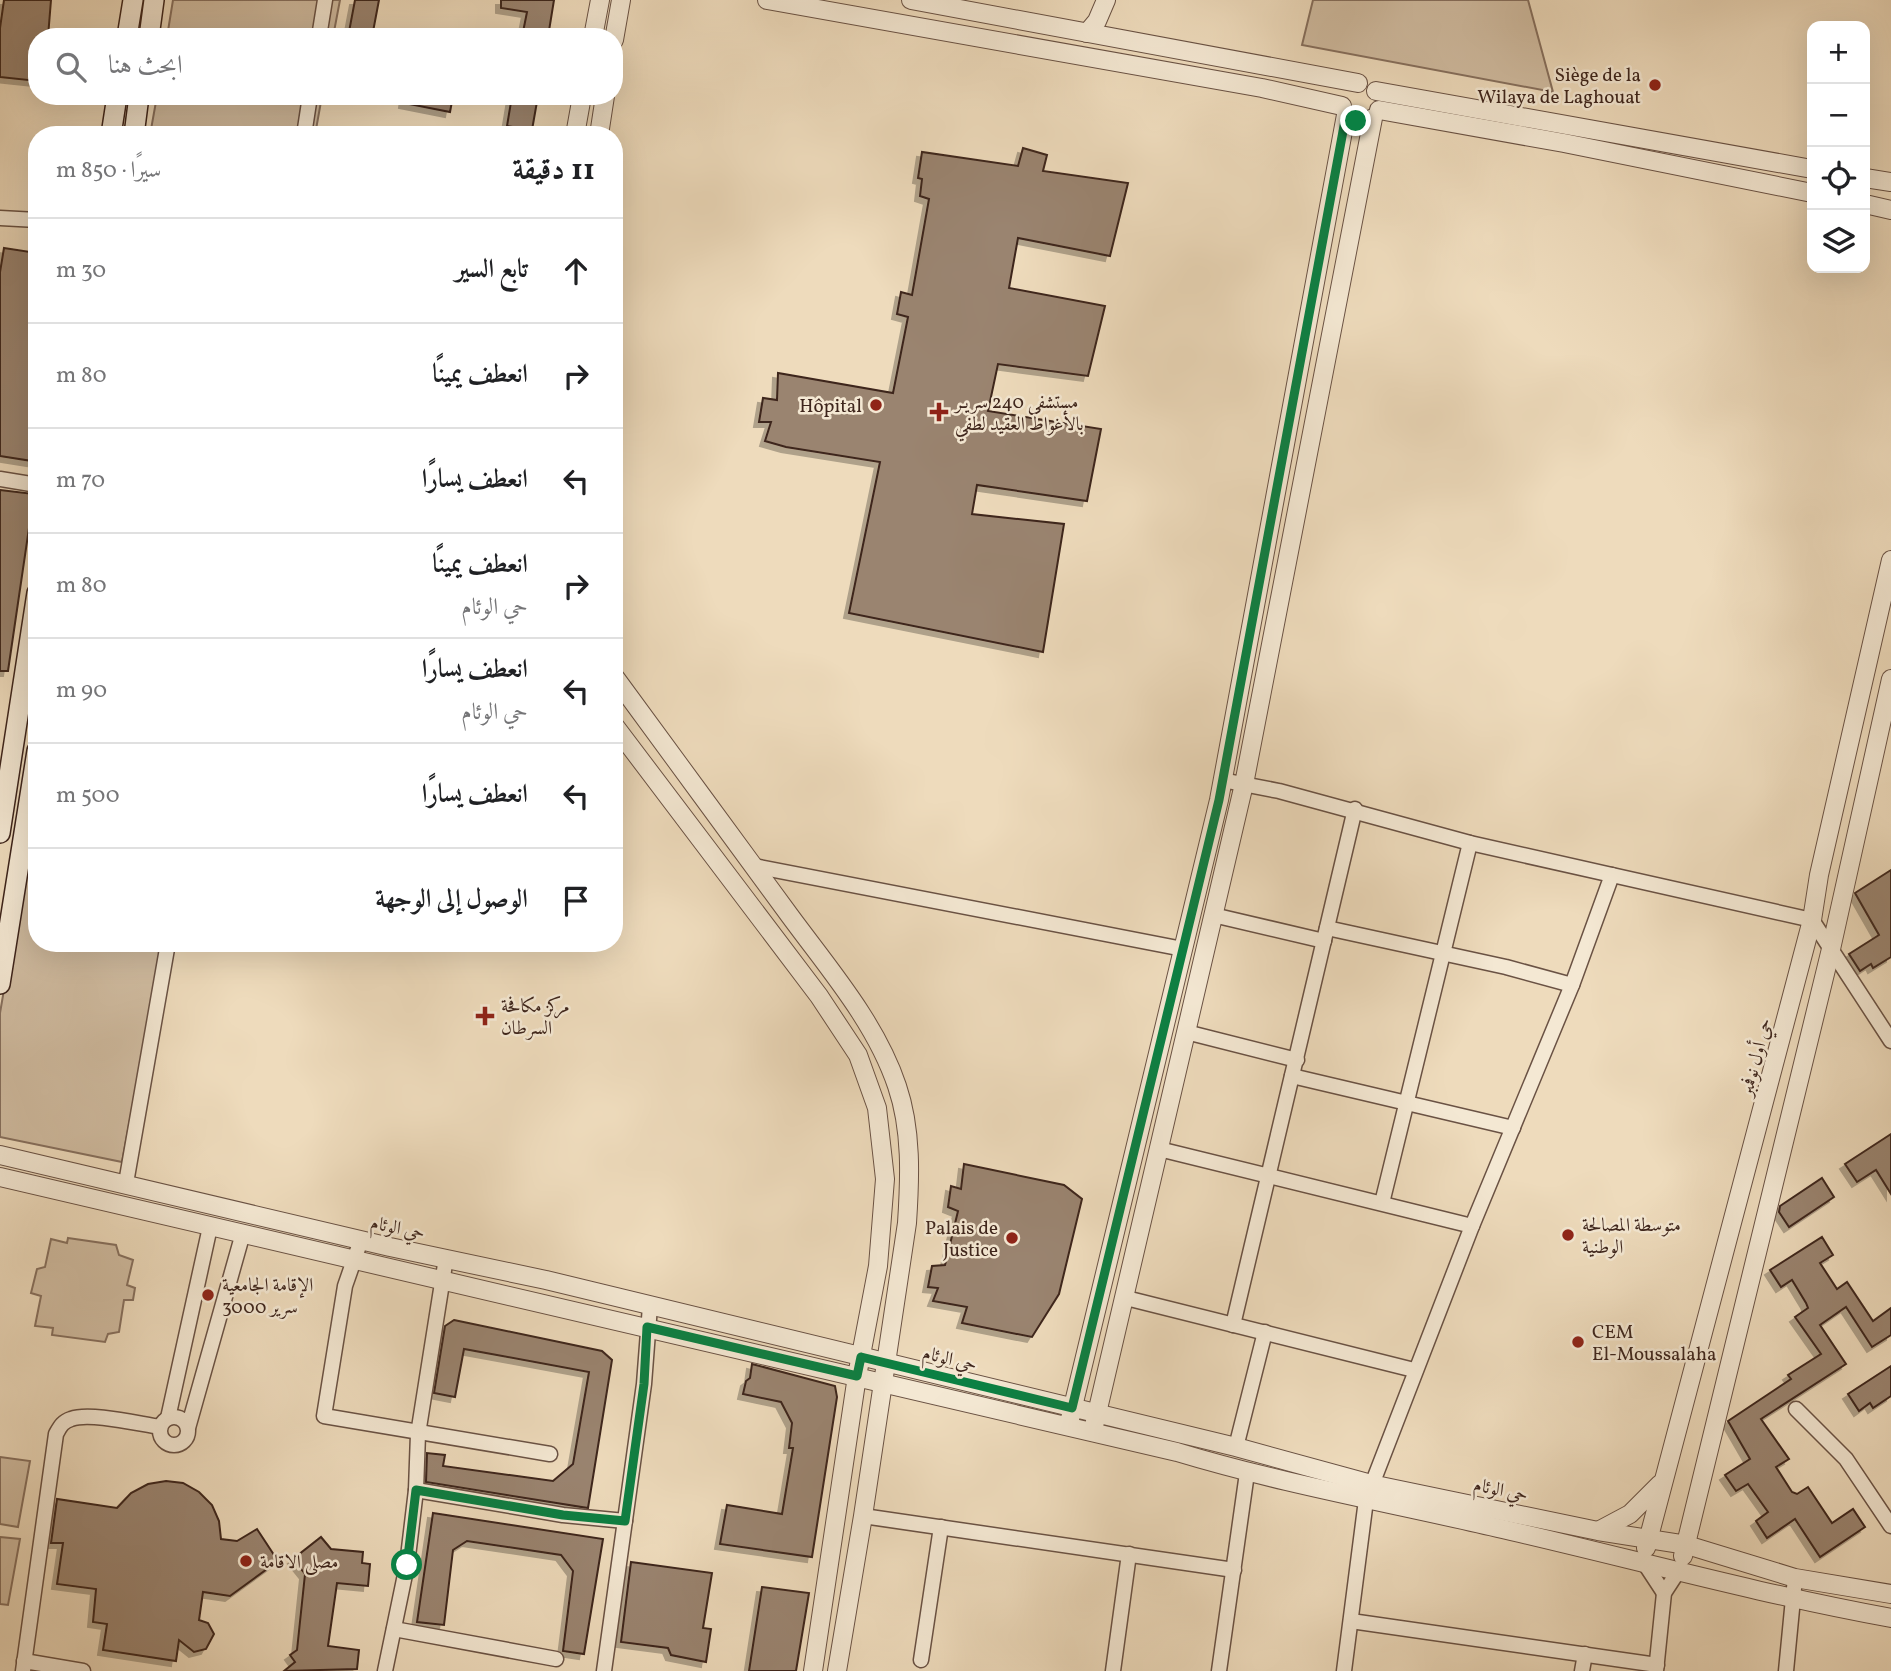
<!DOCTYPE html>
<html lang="ar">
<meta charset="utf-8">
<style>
body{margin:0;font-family:Vollkorn,Amiri,serif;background:#f6f6f6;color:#202124;direction:rtl}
.controls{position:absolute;right:21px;top:21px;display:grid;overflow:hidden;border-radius:14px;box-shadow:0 7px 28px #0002}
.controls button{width:63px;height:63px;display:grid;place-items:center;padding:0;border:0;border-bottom:2px solid #e0e0e0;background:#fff;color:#202124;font:35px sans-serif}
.stop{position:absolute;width:21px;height:21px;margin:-16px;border:5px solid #0b8043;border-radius:50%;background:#fff}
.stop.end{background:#0b8043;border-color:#fff;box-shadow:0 2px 7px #0008}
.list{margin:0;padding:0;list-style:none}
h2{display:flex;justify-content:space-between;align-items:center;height:91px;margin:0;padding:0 28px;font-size:30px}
h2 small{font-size:23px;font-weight:400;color:#757577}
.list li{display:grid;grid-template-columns:46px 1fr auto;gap:21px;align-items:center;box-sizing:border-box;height:105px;padding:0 28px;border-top:2px solid #e0e0e0}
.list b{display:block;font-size:26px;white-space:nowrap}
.list p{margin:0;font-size:23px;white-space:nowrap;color:#757577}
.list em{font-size:23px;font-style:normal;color:#757577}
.icon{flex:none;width:38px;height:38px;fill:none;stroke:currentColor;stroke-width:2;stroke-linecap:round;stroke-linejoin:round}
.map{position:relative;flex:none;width:1891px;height:1671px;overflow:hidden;direction:ltr}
.search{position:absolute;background:#fff;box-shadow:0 7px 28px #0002;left:28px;top:28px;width:595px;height:77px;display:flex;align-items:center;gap:18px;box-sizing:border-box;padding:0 24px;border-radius:28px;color:#757577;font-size:26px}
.panel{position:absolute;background:#fff;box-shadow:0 7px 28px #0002;left:28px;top:126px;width:595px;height:826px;border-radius:28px;direction:rtl}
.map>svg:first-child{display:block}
</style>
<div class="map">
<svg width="1891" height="1671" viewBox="0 0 1891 1671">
<defs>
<filter id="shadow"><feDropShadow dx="-5" dy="5" stdDeviation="0" flood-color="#0004"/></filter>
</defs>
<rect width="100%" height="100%" fill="#eedbbc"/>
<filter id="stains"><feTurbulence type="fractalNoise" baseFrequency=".00286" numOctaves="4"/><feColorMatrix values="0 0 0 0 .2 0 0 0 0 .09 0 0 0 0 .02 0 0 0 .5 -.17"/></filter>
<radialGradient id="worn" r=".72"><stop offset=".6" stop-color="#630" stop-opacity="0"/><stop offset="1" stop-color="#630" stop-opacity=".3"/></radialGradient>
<g fill="#d0bca1" stroke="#87705e" stroke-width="2">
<path d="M173 0H340L333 37H167Z"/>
<path d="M1313 0H1528L1553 92 1302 45Z"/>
<path d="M157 96H322L315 135H150Z"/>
<path d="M37 798V943H163L122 1162 0 1137V1013Z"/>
<path d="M68 1238 116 1245 119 1255 133 1260 127 1285 135 1288 133 1300H124L119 1332 108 1334 105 1342 52 1335 53 1328 35 1326 41 1296 31 1293 37 1269 45 1267 51 1239 67 1243Z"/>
<path d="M0 1457 30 1461 18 1527 0 1524Z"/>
<path d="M0 1537 20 1539 8 1605 0 1604Z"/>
</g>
<g fill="#9a846f" stroke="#3e251c" stroke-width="2" filter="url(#shadow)">
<path d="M4 0H51L48 37H37V81L0 77V28Z"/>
<path d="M355 0H379L372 37H348Z"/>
<path d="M501 0H554L548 37H522L527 12 501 8Z"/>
<path d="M405 96H453L450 112 404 103Z"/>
<path d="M512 96H538L532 130 507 126Z"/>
<path d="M1023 148 1047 155 1043 171 1128 183 1110 256 1018 238 1009 288 1105 306 1088 376 998 364 988 411 1101 429 1087 501 977 485 972 514 1064 524 1043 652 849 613 880 462 786 447 765 441 771 422H759L763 398 777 400 778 373 893 393 908 317 897 314 901 292 912 295 929 199 920 196 922 179 918 178 922 152 1018 166Z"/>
<path d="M4 248 37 253V431L32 461 0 456V272Z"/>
<path d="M0 490 34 494 8 671H0Z"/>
<path d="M1891 870V957L1873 968 1871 964 1860 971 1849 954 1879 935 1855 893Z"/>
<path d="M1891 1134V1194L1876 1170 1857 1182 1845 1164Z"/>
<path d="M964 1164 1064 1185 1082 1199 1059 1294 1032 1337 962 1323 967 1307 933 1301 938 1288 928 1287 932 1266 945 1265 958 1211 948 1207 951 1186 961 1189Z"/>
<path d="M1822 1178 1834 1197 1789 1227 1779 1212 1780 1206Z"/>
<path d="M1822 1237 1833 1255 1820 1263 1837 1289 1847 1282 1873 1321 1891 1308V1335L1872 1347 1846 1307 1820 1325 1846 1364 1761 1419 1789 1459 1776 1467 1792 1492 1797 1494 1808 1487 1832 1523 1853 1509 1865 1527 1820 1557 1795 1519 1767 1538 1756 1521 1768 1512 1748 1484 1736 1491 1725 1475 1750 1459 1728 1421 1791 1379 1788 1375 1821 1354 1795 1317 1808 1308 1806 1303 1792 1280 1781 1287 1770 1270Z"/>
<path d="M454 1320 602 1351 612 1360 588 1508 426 1482 427 1453 445 1455 443 1466 553 1481 573 1464 589 1372 464 1349 455 1397 434 1393 445 1326Z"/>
<path d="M752 1364 835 1386 837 1397 812 1557 720 1544 727 1505 782 1514 793 1448H789L792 1423 781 1402 743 1394 746 1381 750 1378Z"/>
<path d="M1891 1366V1396L1873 1408 1870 1403 1859 1411 1848 1394Z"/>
<path d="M166 1481 183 1483 199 1492 212 1505 219 1521 221 1539 237 1541 257 1529 278 1561 230 1596 203 1592 199 1620 208 1623 214 1634 206 1649 194 1652 179 1640 176 1661 103 1650 107 1624 93 1622 96 1589 57 1584 63 1543H51L57 1499 117 1508 131 1493 148 1484Z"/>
<path d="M433 1513 603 1539 584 1654 563 1651 573 1571 561 1555 467 1541 453 1550 444 1625 417 1622Z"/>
<path d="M321 1537 331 1549 363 1552 362 1563 370 1564 368 1586 337 1583 328 1646 359 1650 357 1669 284 1671 295 1662 290 1655 297 1650 305 1574 293 1559Z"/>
<path d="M631 1562 712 1573 703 1628 711 1629 706 1662 671 1655 668 1648 621 1642Z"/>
<path d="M762 1587 809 1593 796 1671H749Z"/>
</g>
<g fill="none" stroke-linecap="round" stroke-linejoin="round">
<g stroke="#6a5244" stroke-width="17">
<g id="minor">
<path d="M319 37 325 0"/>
<path d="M304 135 310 96"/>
<path d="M0 218 37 220"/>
<path d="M0 479 37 485"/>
<path d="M1222 780 1279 791 1470 843 1612 875 1572 985 1472 1226"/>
<path d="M754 866 1183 949"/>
<path d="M1612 875 1812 920 1891 1041"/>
<path d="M1213 915 1324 941"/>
<path d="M1327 928 1506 967 1572 985"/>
<path d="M1186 1032 1297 1060"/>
<path d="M1292 1076 1513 1128"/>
<path d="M1159 1149 1472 1226 1366 1500 1344 1671"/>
<path d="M126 1183 168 943"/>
<path d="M1382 1203 1470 843"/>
<path d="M361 1240 345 1286 324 1416 550 1454"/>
<path d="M1126 1298 1414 1370"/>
<path d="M1233 1325 1355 809"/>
<path d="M1796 1409 1846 1459 1891 1526"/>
<circle cx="174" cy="1431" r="14"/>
<path d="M168 1418 210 1227"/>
<path d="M188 1428 243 1233"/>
<path d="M1236 1447 1265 1332"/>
<path d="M416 1490 563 1515 625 1521"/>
<path d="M863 1516 1234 1570"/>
<path d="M1643 1561 1664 1593"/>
<path d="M1351 1621 1657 1665"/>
<path d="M394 1629 556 1659"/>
<path d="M921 1660 941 1527"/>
<path d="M24 1661 83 1671"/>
<path d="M23 1671 56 1434C60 1427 62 1422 71 1419 90 1412 139 1424 160 1427"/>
<path d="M385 1671 407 1565 416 1490 418 1434 446 1258"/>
<path d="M604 1671 644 1384 650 1306"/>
<path d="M1113 1671 1129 1554"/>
<path d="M1219 1671 1247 1473"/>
<path d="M1582 1671 1585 1654"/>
<path d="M1656 1671 1664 1593 1679 1570"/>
<path d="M1786 1671 1795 1578"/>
</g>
</g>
<g stroke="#6a5244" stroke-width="20">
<g id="tertiary">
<path d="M767 0 1262 88 1342 106"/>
<path d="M911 0 1358 83"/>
<path d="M1087 33 1097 21 1106 0"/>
<path d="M593 37 600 0"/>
<path d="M614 40 621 0"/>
<path d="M1376 91 1812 169"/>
<path d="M1379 110 1564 143 1812 193"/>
<path d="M575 135 582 96"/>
<path d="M599 135 605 96"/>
<path d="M1865 178 1891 182"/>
<path d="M1865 204 1891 210"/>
<path d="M614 676C673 756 731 836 790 916 829 969 876 1023 897 1086 912 1130 910 1178 907 1223L863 1516 837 1671"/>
<path d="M614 725 819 996 858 1055 877 1108 885 1179 878 1266 857 1376 813 1671"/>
<path d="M0 1155 390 1247 546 1280 1236 1447 1371 1484 1598 1531 1687 1545 1795 1578 1891 1594"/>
<path d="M0 1177 1177 1452C1283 1484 1391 1503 1498 1528 1629 1558 1759 1594 1891 1618"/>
<path d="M1070 1419 1219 800 1346 115"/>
<path d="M1094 1426 1244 784 1373 118"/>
<path d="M1600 1530 1630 1514 1660 1484"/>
<path d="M1646 1548 1812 920 1819 875 1891 560"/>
<path d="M1683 1556 1831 949 1891 679"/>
</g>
</g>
<g stroke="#3e251c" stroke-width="22">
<g id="secondary">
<path d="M127 37 133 0"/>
<path d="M149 37 154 0"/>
<path d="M111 135 117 96"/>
<path d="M134 135 139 96"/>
<path d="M0 833 37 593"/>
<path d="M0 984 37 751"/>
</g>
</g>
<use href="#minor" stroke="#f4e8d3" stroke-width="14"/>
<use href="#tertiary" stroke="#f4e8d3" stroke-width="18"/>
<use href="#secondary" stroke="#f4e8d3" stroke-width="19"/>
</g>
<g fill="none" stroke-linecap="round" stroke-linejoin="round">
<path stroke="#0b8043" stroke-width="9" d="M407 1565 416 1490 563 1515 625 1521 644 1384 647 1327 857 1376 861 1357 1072 1408 1219 800 1346 115 1356 121"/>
</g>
<g fill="#8f2418" stroke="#f4e8d3" stroke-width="2.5">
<circle cx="1655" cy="85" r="7"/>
<circle cx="876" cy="405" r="7"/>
<path d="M935.5 401.5h7v7h7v7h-7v7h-7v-7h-7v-7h7z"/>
<path d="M481.5 1005.5h7v7h7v7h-7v7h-7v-7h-7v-7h7z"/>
<circle cx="1568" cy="1235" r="7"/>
<circle cx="1012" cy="1238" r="7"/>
<circle cx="208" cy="1295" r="7"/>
<circle cx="1578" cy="1342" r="7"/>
<circle cx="246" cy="1561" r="7"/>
</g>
<g text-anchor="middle" stroke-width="5" stroke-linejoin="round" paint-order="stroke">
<g font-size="19" fill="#3e251c" stroke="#f4e8d3" text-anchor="start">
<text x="1641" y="81" text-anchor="end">Siège de la<tspan x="1641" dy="22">Wilaya de Laghouat</tspan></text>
<text x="955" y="408">مستشفى 240 سريـر<tspan x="955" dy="22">بالأغواط العقيد لطفي</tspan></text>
<text x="862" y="412" text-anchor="end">Hôpital</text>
<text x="501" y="1012">مركز مكافحة<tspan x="501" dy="22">السرطان</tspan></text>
<text x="1582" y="1231">متوسطة المصالحة<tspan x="1582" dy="22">الوطنية</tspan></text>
<text x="998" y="1234" text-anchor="end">Palais de<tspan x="998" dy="22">Justice</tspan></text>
<text x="222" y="1291">الإقامة الجامعية<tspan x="222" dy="22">3000 سرير</tspan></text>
<text x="1592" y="1338">CEM<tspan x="1592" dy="22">El-Moussalaha</tspan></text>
<text x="260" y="1568">مصلى الاقامة</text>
</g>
<g font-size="19" fill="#3e251c" stroke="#f4e8d3">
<text transform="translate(1755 1057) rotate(-75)" y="7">حي أول نوفمبر</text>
<text transform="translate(398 1227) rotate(12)" y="7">حي الوئام</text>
<text transform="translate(950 1358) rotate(14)" y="7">حي الوئام</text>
<text transform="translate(1501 1489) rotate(12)" y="7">حي الوئام</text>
</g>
</g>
<rect width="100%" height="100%" filter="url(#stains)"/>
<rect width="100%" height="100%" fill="url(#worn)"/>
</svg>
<div class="controls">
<button>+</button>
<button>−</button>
<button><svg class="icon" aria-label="locate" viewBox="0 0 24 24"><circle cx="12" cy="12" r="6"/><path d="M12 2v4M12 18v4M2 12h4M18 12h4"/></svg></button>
<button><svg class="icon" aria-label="layers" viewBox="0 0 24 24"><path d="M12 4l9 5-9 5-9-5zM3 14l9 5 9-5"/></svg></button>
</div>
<div class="stop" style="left:407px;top:1565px"></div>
<div class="stop end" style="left:1356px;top:121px"></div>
<div class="search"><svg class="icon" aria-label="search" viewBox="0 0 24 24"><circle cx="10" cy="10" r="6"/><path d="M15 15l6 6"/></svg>ابحث هنا</div>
<section class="panel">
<h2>11 دقيقة<small>سيرًا · 850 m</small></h2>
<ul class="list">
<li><svg class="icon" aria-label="ahead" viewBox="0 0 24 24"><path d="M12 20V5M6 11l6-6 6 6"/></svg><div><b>تابع السير</b></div><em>30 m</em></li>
<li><svg class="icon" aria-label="right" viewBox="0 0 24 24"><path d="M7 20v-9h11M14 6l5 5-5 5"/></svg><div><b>انعطف يمينًا</b></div><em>80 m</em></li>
<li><svg class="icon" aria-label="left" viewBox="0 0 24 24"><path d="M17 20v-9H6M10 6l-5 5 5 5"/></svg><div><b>انعطف يسارًا</b></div><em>70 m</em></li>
<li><svg class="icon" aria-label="right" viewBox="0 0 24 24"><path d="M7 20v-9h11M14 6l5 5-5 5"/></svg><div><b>انعطف يمينًا</b><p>حي الوئام</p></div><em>80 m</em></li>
<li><svg class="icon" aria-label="left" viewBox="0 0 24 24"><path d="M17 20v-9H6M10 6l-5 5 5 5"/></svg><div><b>انعطف يسارًا</b><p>حي الوئام</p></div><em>90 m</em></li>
<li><svg class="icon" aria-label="left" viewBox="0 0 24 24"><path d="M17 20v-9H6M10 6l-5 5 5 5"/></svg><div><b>انعطف يسارًا</b></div><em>500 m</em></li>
<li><svg class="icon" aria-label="arrive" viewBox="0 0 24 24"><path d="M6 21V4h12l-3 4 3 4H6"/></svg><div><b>الوصول إلى الوجهة</b></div></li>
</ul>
</section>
</div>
